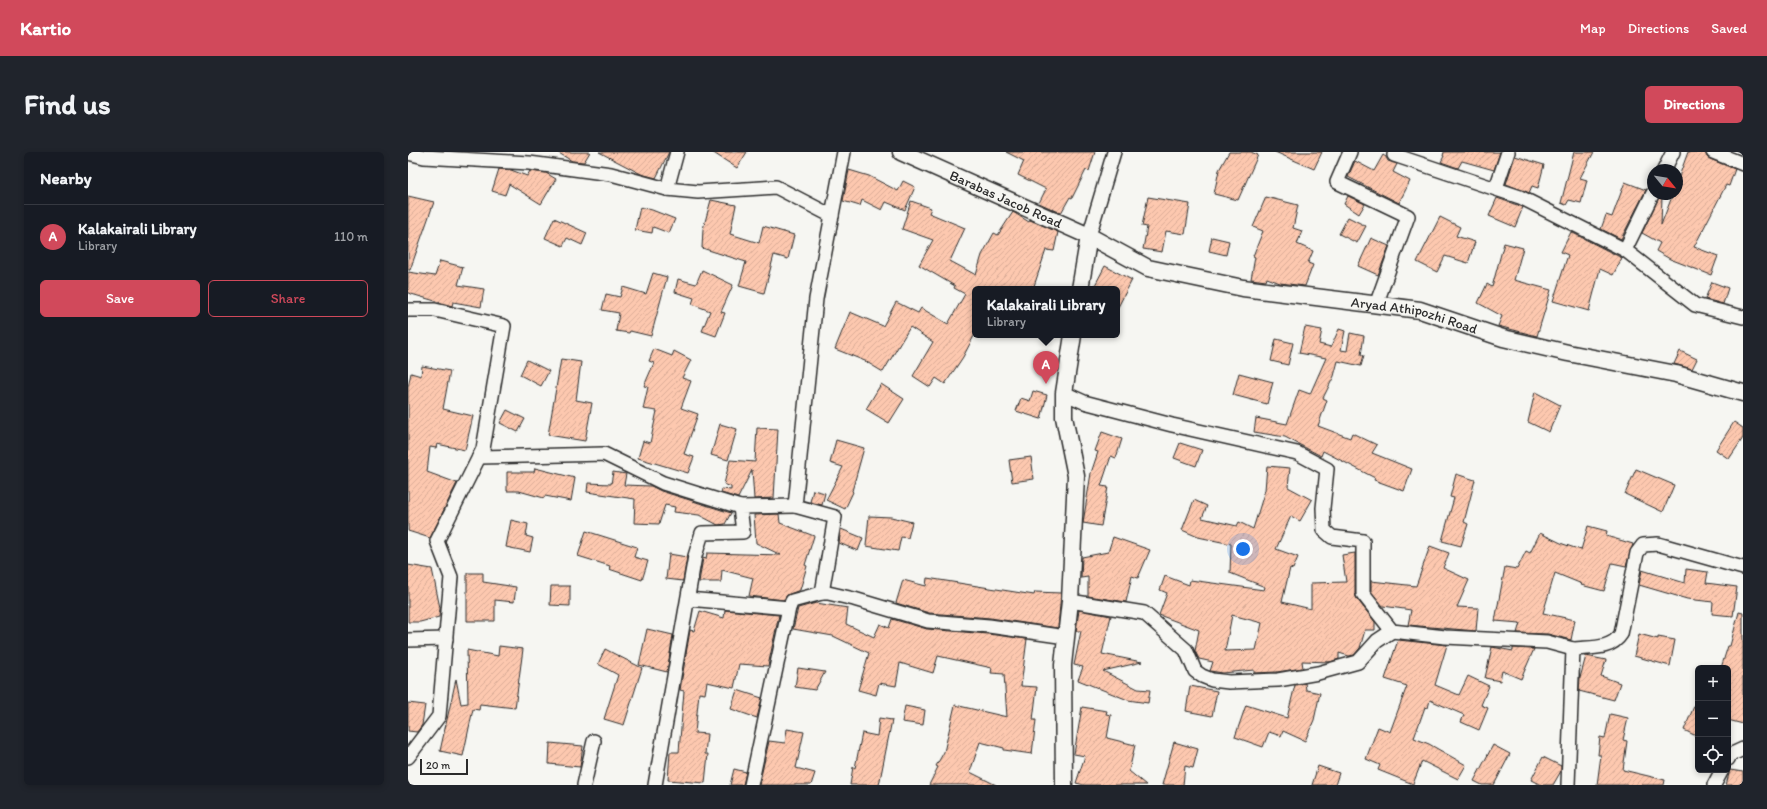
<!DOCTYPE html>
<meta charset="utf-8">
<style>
body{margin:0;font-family:Itim,sans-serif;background:#20242c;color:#f1f3f6}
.controls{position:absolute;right:12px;bottom:12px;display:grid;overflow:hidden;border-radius:6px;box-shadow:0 2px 6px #0003}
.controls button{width:36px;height:36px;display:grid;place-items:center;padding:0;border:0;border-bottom:1px solid #363941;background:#171b24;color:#f1f3f6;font:20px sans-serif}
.compass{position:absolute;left:1239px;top:12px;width:36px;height:36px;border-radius:50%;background:#171b24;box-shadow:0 2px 6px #0003;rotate:120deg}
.scale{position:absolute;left:12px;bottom:10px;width:48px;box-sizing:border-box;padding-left:4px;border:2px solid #2b2b2b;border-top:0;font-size:11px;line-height:14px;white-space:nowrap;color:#2b2b2b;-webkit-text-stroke:3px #f6f6f2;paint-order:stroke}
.you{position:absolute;left:835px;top:397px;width:14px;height:14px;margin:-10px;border:3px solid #fff;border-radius:50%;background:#1a73e8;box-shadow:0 0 0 6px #1a73e833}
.badge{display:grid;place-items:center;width:26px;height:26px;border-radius:50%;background:#d1495b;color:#fff;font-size:13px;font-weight:700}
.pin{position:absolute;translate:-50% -33px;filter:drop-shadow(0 1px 2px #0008)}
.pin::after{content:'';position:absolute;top:21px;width:14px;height:12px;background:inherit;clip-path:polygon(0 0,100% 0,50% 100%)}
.popup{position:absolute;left:564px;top:134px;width:148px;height:52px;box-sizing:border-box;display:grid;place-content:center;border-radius:6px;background:#171b24;filter:drop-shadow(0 1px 3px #0005);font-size:13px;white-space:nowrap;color:#9ea1a6}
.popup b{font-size:15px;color:#f1f3f6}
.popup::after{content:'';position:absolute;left:50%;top:100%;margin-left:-8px;border:8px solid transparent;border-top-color:#171b24}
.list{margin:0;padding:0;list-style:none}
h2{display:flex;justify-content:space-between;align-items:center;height:52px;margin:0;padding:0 16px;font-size:17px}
h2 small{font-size:13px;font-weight:400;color:#9ea1a6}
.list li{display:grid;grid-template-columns:26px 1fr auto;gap:12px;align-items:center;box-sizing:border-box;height:64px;padding:0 16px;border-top:1px solid #363941}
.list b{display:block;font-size:15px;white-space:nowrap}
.list p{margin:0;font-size:13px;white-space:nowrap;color:#9ea1a6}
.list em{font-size:13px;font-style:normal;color:#9ea1a6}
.actions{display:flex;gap:8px;padding:12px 16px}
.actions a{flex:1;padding:9px 0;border:1px solid #d1495b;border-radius:6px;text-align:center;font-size:14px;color:#d1495b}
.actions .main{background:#d1495b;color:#fff}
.icon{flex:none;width:22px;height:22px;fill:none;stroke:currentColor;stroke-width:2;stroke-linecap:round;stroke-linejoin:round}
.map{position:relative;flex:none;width:1335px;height:633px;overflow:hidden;border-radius:6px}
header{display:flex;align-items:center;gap:24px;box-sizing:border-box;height:56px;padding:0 20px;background:#d1495b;color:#fff}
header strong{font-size:19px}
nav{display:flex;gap:22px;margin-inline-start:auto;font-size:14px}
.intro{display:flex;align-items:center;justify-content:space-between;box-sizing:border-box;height:96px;padding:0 24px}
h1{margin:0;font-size:28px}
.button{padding:10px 18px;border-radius:6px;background:#d1495b;color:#fff;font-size:14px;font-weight:700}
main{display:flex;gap:24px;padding:0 24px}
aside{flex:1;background:#171b24;border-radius:6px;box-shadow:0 2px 6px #0003}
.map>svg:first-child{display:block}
</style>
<header>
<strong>Kartio</strong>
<nav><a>Map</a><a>Directions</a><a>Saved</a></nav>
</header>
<div class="intro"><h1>Find us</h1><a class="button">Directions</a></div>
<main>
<aside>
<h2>Nearby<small></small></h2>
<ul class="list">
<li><span class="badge">A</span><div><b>Kalakairali Library</b><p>Library</p></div><em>110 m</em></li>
</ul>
<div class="actions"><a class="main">Save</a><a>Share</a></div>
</aside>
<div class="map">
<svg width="1335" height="633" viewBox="0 0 1335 633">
<defs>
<pattern id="building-hatch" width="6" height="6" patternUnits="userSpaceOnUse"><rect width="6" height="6" fill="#fdc8af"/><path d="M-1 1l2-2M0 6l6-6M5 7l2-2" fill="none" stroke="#d9ac97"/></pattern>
</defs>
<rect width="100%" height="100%" fill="#f6f6f2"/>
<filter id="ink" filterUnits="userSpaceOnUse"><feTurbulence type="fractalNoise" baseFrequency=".025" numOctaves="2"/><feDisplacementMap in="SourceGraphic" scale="8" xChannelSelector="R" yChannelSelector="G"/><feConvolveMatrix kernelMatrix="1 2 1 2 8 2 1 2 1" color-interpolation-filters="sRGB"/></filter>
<g filter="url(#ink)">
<g fill="url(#building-hatch)" stroke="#2b2b2b" fill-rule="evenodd">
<path d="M149 0H182L176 10 164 9Z"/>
<path d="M191 0H261L248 26 233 22Z"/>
<path d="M304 0H339L329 16Z"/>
<path d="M598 0H687L681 19 678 18 664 46 662 45 653 61 631 51 638 37 610 23 616 9Z"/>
<path d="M821 0H843L850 3 830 48 806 42 811 18Z"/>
<path d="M867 0H914L906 17Z"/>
<path d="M1036 0H1092L1086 18 1054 9 1050 16 1033 10 1036 4H1035Z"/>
<path d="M1166 0H1186L1172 26 1179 28 1173 51 1161 48 1158 53 1153 51Z"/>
<path d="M1280 0H1297L1299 5 1302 7 1327 17 1321 34 1318 33 1286 95 1310 104 1303 123 1262 107 1248 99 1252 91 1234 81 1252 43 1254 44 1253 73 1265 42H1269V30Z"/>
<path d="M975 3 978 5 980 9 989 12 985 20 1002 29 991 51 940 25 947 9 966 19Z"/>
<path d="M1107 4 1136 13 1130 36 1124 34 1121 41 1098 32Z"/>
<path d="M91 17 103 18 119 24 122 19 138 21 148 27 133 52 101 32 97 43 84 39Z"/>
<path d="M441 18 461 24 490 39 495 29 507 35 497 58 478 50 474 58 454 48 452 54 435 49Z"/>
<path d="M1217 30 1238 38 1213 87 1193 77 1198 63 1204 65Z"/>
<path d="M0 44 26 50 2 118H0Z"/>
<path d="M940 44 957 52 951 62 936 52Z"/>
<path d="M740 45 782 52 777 82 758 79 754 100 735 97 739 75 734 74Z"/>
<path d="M858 45 890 53 885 76 894 79 889 92 905 99 900 111 905 113 897 134 872 131 859 126 858 129 843 127 847 105 845 104 855 79 845 75Z"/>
<path d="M1089 46 1115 55 1107 75 1081 64Z"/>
<path d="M303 48 328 53 322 82 351 91 355 74 386 83 380 107 366 103 356 141 331 134 338 110 294 96 295 77Z"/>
<path d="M503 49 523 56 521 61 557 76 542 109 568 123 574 103 586 81 590 83 605 60 621 70 622 68 650 80 646 99 638 98 625 137H567V182L555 205 537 232 528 226 522 235 505 224 525 190 502 175 475 220 457 209 427 197 442 160 475 174 488 150 510 161 513 156 540 172 557 142 546 136 547 134 511 113 525 88 494 77Z"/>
<path d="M232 55 244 58 267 67 261 81 245 75 244 81 227 78Z"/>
<path d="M940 65 958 74 949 91 931 82Z"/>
<path d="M1032 65 1052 75 1048 84 1067 90 1060 111 1037 104 1029 120 1009 110Z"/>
<path d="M146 66 179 81 174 93 159 86 155 94 137 86Z"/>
<path d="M1163 80 1214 106 1205 123 1192 117 1181 159 1145 149 1160 103 1153 100Z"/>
<path d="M804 85 821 89 818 103 801 99Z"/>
<path d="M963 86 981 94 970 123 950 114Z"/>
<path d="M1096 91 1115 96 1106 128 1143 138 1129 184 1090 174 1094 164 1070 151 1079 132 1084 135Z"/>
<path d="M32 109 55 115 50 133 76 137 73 155 45 150 44 154 0 141V120L27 124Z"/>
<path d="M697 114 724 128 709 157V137H685Z"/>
<path d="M294 118 325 133 313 160 317 161 308 184 294 179 302 159 284 152 286 146 267 140 270 127 288 132Z"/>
<path d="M245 121 259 125 243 184 222 179 221 181 208 179 211 161 194 158 198 142 212 145 215 135 238 142Z"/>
<path d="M1304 130 1320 136 1315 152 1297 147Z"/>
<path d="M897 175 914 178 911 192 923 195 931 177 937 179 933 198 939 199 942 181 956 184 953 203H956L953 214 930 209 926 224 915 246 919 248 910 274 942 286 944 281 969 293 964 301 1004 317 996 339 966 328 967 326 915 299 913 304 877 285 846 280 848 266 879 272 891 238 902 242 918 206 891 201Z"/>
<path d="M868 187 885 191 880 213 863 209Z"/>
<path d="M246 197 264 204 266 199 283 208 274 226 283 229 273 256 290 262 276 302 286 305 280 321 230 306 235 289 242 291 249 259 235 257 240 235 236 234 246 211 241 209Z"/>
<path d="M1272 199 1289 207 1284 217 1266 212Z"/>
<path d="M153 207 173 210 168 248 184 251 177 289 140 283Z"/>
<path d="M119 208 141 219 133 234 112 223Z"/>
<path d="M14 214 42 219 35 257 65 264 57 298 29 292 28 296 22 295 19 320 49 331 22 386 0 379V235L3 221 13 224Z"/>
<path d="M831 221 865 230 859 252 825 243Z"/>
<path d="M473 232 496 247 481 271 458 257Z"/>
<path d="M625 239 639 243 633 267 608 259 613 246 622 249Z"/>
<path d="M1127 240 1152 253 1141 280 1120 270Z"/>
<path d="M99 258 117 267 110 280 92 271Z"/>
<path d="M1326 270 1335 276V286L1321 307 1308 298Z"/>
<path d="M312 272 329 277 320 308 303 303Z"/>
<path d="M349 276 370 277 366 346 346 347 344 318 330 346 313 341 314 337 323 338V335L316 332 322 308 347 310Z"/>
<path d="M694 280 714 287 708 306 703 304 693 334 700 335 693 374 675 371 683 321 690 300 687 299Z"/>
<path d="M428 288 456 296 444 339 445 340 437 357 418 348 435 315 422 311Z"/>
<path d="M772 291 794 298 788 314 766 306Z"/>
<path d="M623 305 626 327 604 330 601 308Z"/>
<path d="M859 314 882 316 880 335 904 348 892 369 883 364 868 397 890 405 885 417 882 416 874 450 903 457V431L938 430 934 403 947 401V442L949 447 967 470V478H957L952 496 946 503 941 504 931 501V507L922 510 894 509 895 516 869 520 846 521V518L815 521 802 519 805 510 791 507 787 499 791 478 751 463 759 441 752 438 757 424 781 433 782 428 856 438 857 435 822 421 823 392 790 385 774 378 786 348 799 354 794 366 829 374 831 370 845 377 857 338ZM824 463 854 471 848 498 817 499Z"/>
<path d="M127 316 167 326 163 349 137 344 136 346 111 339H99V320H126Z"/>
<path d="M1228 317 1266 333 1255 360 1217 342Z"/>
<path d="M205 320 218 322 216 333 243 334 253 339 323 361 317 372 310 373 291 363 266 360 267 355 257 353 251 372 226 371 227 347 179 340 180 331 203 332Z"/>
<path d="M1048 322 1067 328 1056 370 1060 372 1053 394 1034 389 1046 346 1042 345Z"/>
<path d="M405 338 417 341 414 353 402 350Z"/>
<path d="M371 362 372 371 406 384 397 413 399 414 392 438 379 443 376 448 341 444 345 426 314 418 313 430H291L295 406 298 407 299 401 373 403 348 391 346 363Z"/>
<path d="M461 364 483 365 504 370 500 386 493 385 490 399 458 394Z"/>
<path d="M103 368 120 372 118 384 125 386 122 400 98 395Z"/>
<path d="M1180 374 1199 379 1198 384 1225 392 1218 414 1204 411 1196 439 1173 433 1174 432 1147 421 1135 461 1167 468 1163 488 1140 482 1109 481 1112 471 1087 469 1097 415 1109 417 1118 399 1122 401 1132 381 1155 392 1173 398Z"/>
<path d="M433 377 455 386 450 399 431 391Z"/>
<path d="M178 379 229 395 226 405 240 409 234 428 201 417 202 414 170 404Z"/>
<path d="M705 385 742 398 730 426 724 424 718 450 680 444V425L673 426 674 405 700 400Z"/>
<path d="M1022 394 1041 401 1035 416 1061 428 1049 455 1070 456 1068 479 1000 473 1003 458 975 454 963 439V429L1008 434Z"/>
<path d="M261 402 279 405 275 429 258 427Z"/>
<path d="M0 413 24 417 32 456 31 465 12 470H0Z"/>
<path d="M1278 417 1300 420 1298 431 1329 435 1325 464 1304 462 1305 450 1279 447 1231 433 1234 418 1277 431Z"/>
<path d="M59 421H75V430L108 435 106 450 87 448V469H59Z"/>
<path d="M519 426 626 443 627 440 653 441 650 476 582 466 521 461 488 451 495 428 518 434Z"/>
<path d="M143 434H162V454L142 453Z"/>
<path d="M408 451 440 456 438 472 466 485 472 472 481 476 484 467 519 477 580 482 619 487 613 534 629 535 625 568H628L624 602 596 598V596L572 590 562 620 588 633H521L530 615 528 614 536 600 547 553 599 565 596 522 583 521 584 516 530 504 525 521 492 511 488 534 471 531 468 543 450 538 461 501 425 484 385 477 390 456Z"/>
<path d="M317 458 371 463 360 514 331 512 326 536 299 530 297 542 291 541 287 581 299 582 297 602H300L297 631 260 628 262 600H271L276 539 272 538 282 478 286 479 292 459 316 466Z"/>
<path d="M671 458 703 464 694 502 734 510 695 519 730 537 742 538 740 551 720 548 670 528 675 515 666 513 673 479H668Z"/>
<path d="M1331 460 1335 461V572L1320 568V516H1313L1320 494H1322Z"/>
<path d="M239 477 265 483 259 520 231 513Z"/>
<path d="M1231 482 1250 487V485L1267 488 1262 514 1226 504Z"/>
<path d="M990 488 1039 493 1027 533 1051 543 1060 524 1081 534 1073 553 1080 556 1071 578 1053 570 1056 563 1022 548 1020 556 1017 555 1006 586 1021 592 1058 613 1050 627 1014 609 1005 632 970 618 972 613 958 607 970 575 982 580 999 534 977 527Z"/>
<path d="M91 494 115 497 107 556 72 552 71 558 65 557 55 604 32 599 48 527 53 552 60 551 59 498 90 504Z"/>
<path d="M1084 495 1105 499V496L1126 497 1113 527 1094 519 1092 529 1077 526Z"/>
<path d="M197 497 234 516 216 573 196 567 210 523 190 512Z"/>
<path d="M1178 504 1198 508 1193 524 1212 531 1206 548 1171 539 1172 526Z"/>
<path d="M390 516 417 520 407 538 387 535Z"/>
<path d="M897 531 898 538 912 541 906 568 897 589 875 579 873 584 861 580 855 595 827 585 838 553 879 566 887 533Z"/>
<path d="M782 534 809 539 804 564 778 559Z"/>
<path d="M329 538 354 546 349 566 323 557Z"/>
<path d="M1290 545V585L1276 578Z"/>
<path d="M0 551 17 553 14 573 9 580 0 579Z"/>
<path d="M497 554 517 558 515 573 494 570Z"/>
<path d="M674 555 699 559 698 562 703 563 699 586 727 593 721 619 738 633H676L668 631 677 604 666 602Z"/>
<path d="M1202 562 1220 566 1215 588 1219 589 1215 618 1257 628 1256 633H1189L1193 603H1190L1192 585 1197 586Z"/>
<path d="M471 566 484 568 471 633H442L445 615 447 616 454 581 469 584Z"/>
<path d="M379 577 396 580 388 616 407 621 403 633H351L361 589 377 591Z"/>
<path d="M766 590 790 597 785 616 777 614 775 633H754Z"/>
<path d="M142 591 175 594 172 615 141 612Z"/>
<path d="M1085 593 1102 602 1086 633H1074L1066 629Z"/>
<path d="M1135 605 1153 614V619L1145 633H1133L1123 628Z"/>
<path d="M910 614 931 621 927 633H904Z"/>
<path d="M326 617 338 620 335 633H322Z"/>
<path d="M1322 618 1335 620V633H1318Z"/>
</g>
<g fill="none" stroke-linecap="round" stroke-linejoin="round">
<g stroke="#2b2b2b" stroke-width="16">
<g id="minor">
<path d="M942 0 929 30 1000 64 968 153"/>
<path d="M1305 0 1335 12"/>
<path d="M0 1 16 5 121 11 203 22 259 37 290 40 368 35 424 64"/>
<path d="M986 3 1112 45 1217 98 1287 153 1335 165"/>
<path d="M1256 18 1265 0"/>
<path d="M1088 36 1100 0"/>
<path d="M259 37 269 0"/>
<path d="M681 84 706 0"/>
<path d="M1217 98 1245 41"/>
<path d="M0 158H27L96 174 75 297 29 389 43 425 31 564 0 605"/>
<path d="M656 241 676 250 764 273 889 301 919 317 915 356 916 378 924 385 955 389V442L984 479 1037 485 1139 490 1165 497 1160 633"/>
<path d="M71 305 196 302 255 331 332 355"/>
<path d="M414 441H420L446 447 520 469 581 474 658 485"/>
<path d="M280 447 381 456"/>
<path d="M662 449 736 461 778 498 787 519 794 524 804 528 821 530 870 528 910 521 950 510 969 489 984 479"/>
<path d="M0 488 38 487"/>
<path d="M1165 497C1183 495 1203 498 1213 482L1229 401 1235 393 1250 392 1335 416"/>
<path d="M1320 607 1322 603 1335 597"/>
<path d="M176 633 186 589"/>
<path d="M247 633 287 404 294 381 335 380 332 355 387 354"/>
<path d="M343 633 381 456 384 449 414 441 427 365 387 354 408 147 436 0"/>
<path d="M1306 633 1314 618"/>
</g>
</g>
<g stroke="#2b2b2b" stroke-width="19">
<g id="tertiary">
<path id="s1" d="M493 0 681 84 740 116 835 136 1012 158 1095 186 1160 201 1268 222 1335 241"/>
<path d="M672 137 681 84"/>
<path d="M656 633 655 513 662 449 668 324 656 265V241L665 183"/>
</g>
</g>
<use href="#minor" stroke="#f6f6f2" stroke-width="13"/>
<use href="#tertiary" stroke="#f6f6f2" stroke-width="16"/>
</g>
</g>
<g text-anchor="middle" stroke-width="3.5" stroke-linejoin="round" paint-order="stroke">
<g font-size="14" fill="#2b2b2b" stroke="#f6f6f2">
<text dy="5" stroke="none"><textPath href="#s1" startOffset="115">Barabas Jacob Road</textPath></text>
<text dy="5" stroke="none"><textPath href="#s1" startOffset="544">Aryad Athipozhi Road</textPath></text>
</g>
</g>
</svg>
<div class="controls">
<button>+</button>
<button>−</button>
<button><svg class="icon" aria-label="locate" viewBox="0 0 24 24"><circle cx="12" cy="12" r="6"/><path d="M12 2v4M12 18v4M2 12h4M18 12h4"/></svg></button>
</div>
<svg class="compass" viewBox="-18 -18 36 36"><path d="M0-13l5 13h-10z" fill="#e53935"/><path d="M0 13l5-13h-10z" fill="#9ea1a6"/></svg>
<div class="scale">20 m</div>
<div class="you"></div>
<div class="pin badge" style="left:638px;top:232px">A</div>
<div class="popup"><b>Kalakairali Library</b>Library</div>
</div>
</main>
